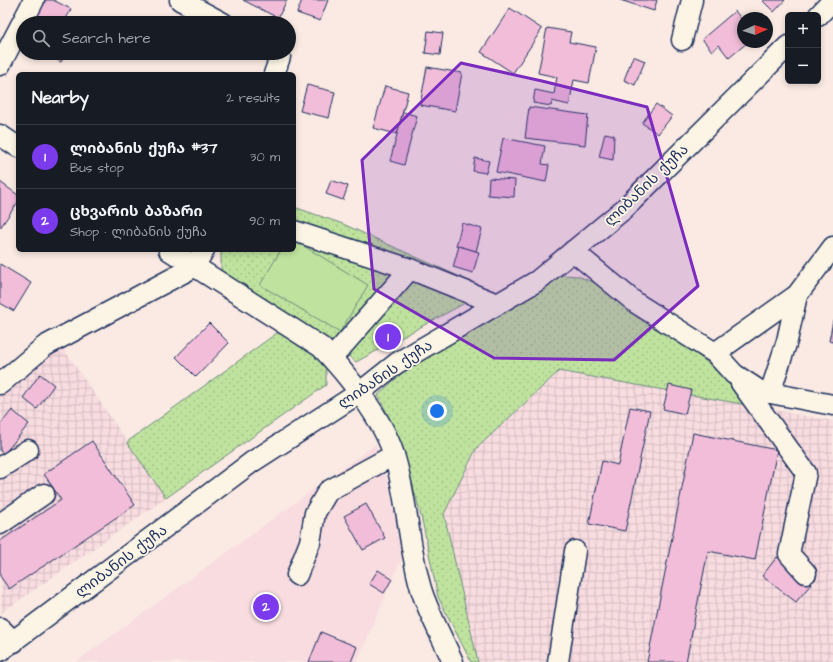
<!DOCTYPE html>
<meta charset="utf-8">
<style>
body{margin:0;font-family:"Architects Daughter","Noto Sans Georgian",sans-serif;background:#242831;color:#f1f3f6}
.controls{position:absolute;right:12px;top:12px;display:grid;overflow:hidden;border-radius:6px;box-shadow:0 2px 6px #0003}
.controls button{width:36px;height:36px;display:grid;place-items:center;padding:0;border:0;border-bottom:1px solid #363941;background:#171b24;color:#f1f3f6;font:20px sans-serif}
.compass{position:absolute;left:737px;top:12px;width:36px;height:36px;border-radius:50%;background:#171b24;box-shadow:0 2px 6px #0003;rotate:87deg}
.you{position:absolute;left:437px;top:411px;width:14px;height:14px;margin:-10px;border:3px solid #fff;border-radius:50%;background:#1a73e8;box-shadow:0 0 0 6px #1a73e833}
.badge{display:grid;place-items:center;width:26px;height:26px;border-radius:50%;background:#7c3aed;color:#fff;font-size:13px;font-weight:700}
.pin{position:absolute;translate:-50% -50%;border:2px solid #fff;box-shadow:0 1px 4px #0006}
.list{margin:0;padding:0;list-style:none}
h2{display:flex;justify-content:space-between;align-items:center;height:52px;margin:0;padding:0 16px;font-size:17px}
h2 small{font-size:13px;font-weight:400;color:#9ea1a6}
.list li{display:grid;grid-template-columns:26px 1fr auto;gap:12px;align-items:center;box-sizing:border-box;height:64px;padding:0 16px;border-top:1px solid #363941}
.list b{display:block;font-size:15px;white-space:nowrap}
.list p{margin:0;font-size:13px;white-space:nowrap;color:#9ea1a6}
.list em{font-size:13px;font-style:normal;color:#9ea1a6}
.icon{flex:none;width:22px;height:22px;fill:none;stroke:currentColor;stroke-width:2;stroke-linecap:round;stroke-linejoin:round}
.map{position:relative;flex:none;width:833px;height:662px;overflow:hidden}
.search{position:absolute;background:#171b24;box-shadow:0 2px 6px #0003;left:16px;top:16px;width:280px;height:44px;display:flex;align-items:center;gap:10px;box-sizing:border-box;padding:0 14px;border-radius:22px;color:#9ea1a6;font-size:15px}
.panel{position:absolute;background:#171b24;box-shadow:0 2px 6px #0003;left:16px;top:72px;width:280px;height:180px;border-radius:6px}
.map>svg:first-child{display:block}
</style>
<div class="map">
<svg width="833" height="662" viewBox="0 0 833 662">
<defs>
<pattern id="industrial-grid" width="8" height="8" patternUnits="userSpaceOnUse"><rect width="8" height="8" fill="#f8dce0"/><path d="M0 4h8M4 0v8" fill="none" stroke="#d4bdc3"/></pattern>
<pattern id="grass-dots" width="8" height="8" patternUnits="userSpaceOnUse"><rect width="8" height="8" fill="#bfe39e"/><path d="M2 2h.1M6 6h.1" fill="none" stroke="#a4c38a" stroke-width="1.8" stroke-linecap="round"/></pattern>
</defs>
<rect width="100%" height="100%" fill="#faeae3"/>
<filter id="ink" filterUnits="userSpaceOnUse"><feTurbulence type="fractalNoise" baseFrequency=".025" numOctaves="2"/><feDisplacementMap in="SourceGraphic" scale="8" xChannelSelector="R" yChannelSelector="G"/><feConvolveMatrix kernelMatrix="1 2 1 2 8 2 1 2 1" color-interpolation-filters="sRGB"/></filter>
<g filter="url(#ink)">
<path fill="#f8dce0" d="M376 444 386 475 404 553 357 662H76Z"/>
<g fill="url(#industrial-grid)">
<path d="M63 348 166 498 1 613 0 395 36 365Z"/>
<path d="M560 371 833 421V662H478L444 514 476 449Z"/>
</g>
<g fill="url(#grass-dots)" stroke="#6d897e">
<path d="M294 207 343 224 489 290 356 362 329 340 221 274V250H294Z"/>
<path d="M562 275 578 276 611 290 769 409 559 371 476 449 444 514 478 662H471L438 597 422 520 408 467 397 434 378 395 401 374 540 290Z"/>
<path d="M281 330 317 358 326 369V385L166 498 127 442Z"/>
</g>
<path fill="#bfe39e" stroke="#6d897e" d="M294 240 368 285 340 332 260 285 281 250H294Z"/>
<g fill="#f2bdd9" stroke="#1b2f5e">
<path d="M38 0H53L71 9 64 23H27Z"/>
<path d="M243 0H287L278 18Z"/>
<path d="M302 0H328L320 21 297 13Z"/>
<path d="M620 0H657L654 11Z"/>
<path d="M762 0H785L774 12Z"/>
<path d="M510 8 542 29 513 73 481 52Z"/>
<path d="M735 11 743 21V42H748L729 58 719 45 712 51 702 39Z"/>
<path d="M547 28 571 32 569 42 596 47 589 83 574 80 569 105 552 101 551 106 533 103 535 90 554 94 557 77 538 73Z"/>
<path d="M428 31 443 33 440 55 425 53Z"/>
<path d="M44 53H66L61 62Z"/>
<path d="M633 56 645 61 635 85 624 80Z"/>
<path d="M427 67 462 73 455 111 420 105Z"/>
<path d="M307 85 335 92 329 118 300 111Z"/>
<path d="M385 86 408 92 397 134 373 128Z"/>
<path d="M656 104 672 116 658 134 642 123Z"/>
<path d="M529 107 588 115 585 145 525 138Z"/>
<path d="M403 112 417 116 404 165 390 161Z"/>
<path d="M605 133 614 135 613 160 599 157Z"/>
<path d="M503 138 545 146 542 164 549 165 546 182 496 172Z"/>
<path d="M475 158 489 161 486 173 473 171Z"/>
<path d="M489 178 515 180 514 197 488 195Z"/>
<path d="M331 180 348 186 343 200 326 194Z"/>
<path d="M0 182 18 195V202L0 228Z"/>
<path d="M462 223 482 229 476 251 456 246Z"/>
<path d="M459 246 479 252 473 273 453 267Z"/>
<path d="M0 264 31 283 14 311 0 303Z"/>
<path d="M833 321V342L829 341Z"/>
<path d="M209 323 229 343 196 377 176 357Z"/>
<path d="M40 374 54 385 37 409 23 398Z"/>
<path d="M669 385 691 390 685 414 663 409Z"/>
<path d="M630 407 650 411 625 531 589 524 602 461 618 465Z"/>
<path d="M12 410 29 424 4 454 0 451V425Z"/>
<path d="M693 433 777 450 755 560 708 551 686 662H647Z"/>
<path d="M92 441 135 505 9 589 0 576V541L61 500 44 474Z"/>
<path d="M366 504 385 538 363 550 344 516Z"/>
<path d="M777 557 811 584 796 602 762 576Z"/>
<path d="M378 570 392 579 384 593 369 584Z"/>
<path d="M321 632 357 647 351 662H309Z"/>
</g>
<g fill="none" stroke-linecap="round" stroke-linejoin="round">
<g stroke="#1b2f5e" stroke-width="23">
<g id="minor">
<path d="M180 0 223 23"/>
<path d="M818 16 833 0"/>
<path d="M682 40 692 0"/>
<path d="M274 53 280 57 274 74"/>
<path d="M0 65 34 0"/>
<path d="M0 135 18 147"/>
<path d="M294 231 410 269 497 304"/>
<path d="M169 250 321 347C347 374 383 419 394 455 408 499 408 548 422 592 430 616 443 639 453 662"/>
<path d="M573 251 636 303 715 353 734 374 760 391 833 405"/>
<path d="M715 353 797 295 833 247"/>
<path d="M332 358 410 269"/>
<path d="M741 383 806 473 789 554 806 573"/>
<path d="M0 384 45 346 194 267 204 250"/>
<path d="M770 393 787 341 797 295"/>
<path d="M0 468 28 450"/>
<path d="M0 524 44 494"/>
<path d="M297 575 310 542 315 513 328 491 394 455"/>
<path d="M0 628 14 642"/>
<path d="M0 651 252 462 359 393 397 363 537 281 624 209 788 46"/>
<path d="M558 662 575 551"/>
</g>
</g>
<use href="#minor" stroke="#fcf5e5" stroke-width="20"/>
</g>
</g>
<path fill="#7b2cbf" fill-opacity="0.2" stroke="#7b2cbf" stroke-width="3" stroke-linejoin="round" d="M461 63 542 81 647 107 698 286 614 360 494 358 374 289 362 160Z"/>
<g text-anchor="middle" stroke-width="3.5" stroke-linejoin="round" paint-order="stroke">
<g font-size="15" fill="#1b2f5e" stroke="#fcf5e5">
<text transform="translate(646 185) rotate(-44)" y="5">ლიბანის ქუჩა</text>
<text transform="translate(385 374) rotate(-34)" y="5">ლიბანის ქუჩა</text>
<text transform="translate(121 561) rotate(-37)" y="5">ლიბანის ქუჩა</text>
</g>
</g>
</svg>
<div class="controls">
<button>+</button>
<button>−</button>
</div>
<svg class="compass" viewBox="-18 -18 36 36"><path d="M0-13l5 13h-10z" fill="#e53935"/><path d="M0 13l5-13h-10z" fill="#9ea1a6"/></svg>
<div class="you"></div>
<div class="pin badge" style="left:388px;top:337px">1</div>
<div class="pin badge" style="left:266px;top:607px">2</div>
<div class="search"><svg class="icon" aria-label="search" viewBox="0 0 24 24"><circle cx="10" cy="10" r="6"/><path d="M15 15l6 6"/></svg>Search here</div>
<section class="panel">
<h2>Nearby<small>2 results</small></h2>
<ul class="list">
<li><span class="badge">1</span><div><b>ლიბანის ქუჩა #37</b><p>Bus stop</p></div><em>30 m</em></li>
<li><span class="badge">2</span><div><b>ცხვარის ბაზარი</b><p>Shop · ლიბანის ქუჩა</p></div><em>90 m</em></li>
</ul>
</section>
</div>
